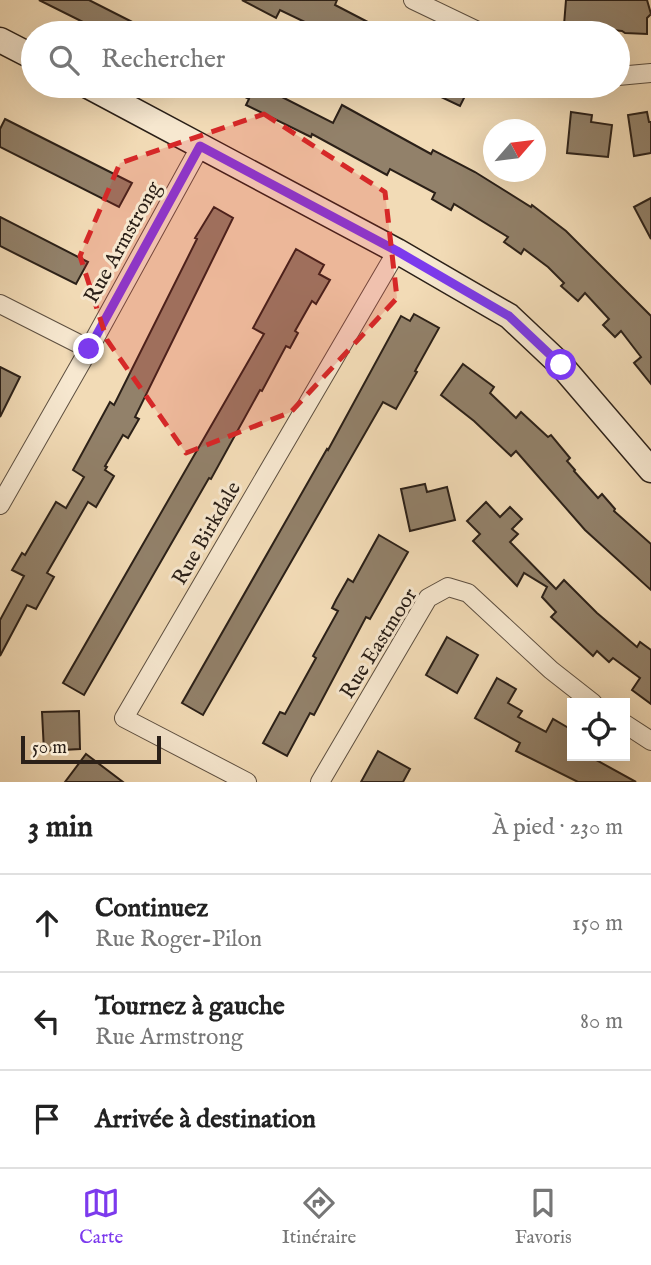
<!DOCTYPE html>
<html lang="fr">
<meta charset="utf-8">
<style>
body{margin:0;font-family:"IM FELL English",serif;background:#f2f2f2;color:#222}
.controls{position:absolute;right:21px;bottom:21px;display:grid;overflow:hidden;border-radius:0px;box-shadow:0 7px 28px #0002}
.controls button{width:63px;height:63px;display:grid;place-items:center;padding:0;border:0;border-bottom:2px solid #e0e0e0;background:#fff;color:#222;font:35px sans-serif}
.compass{position:absolute;left:483px;top:119px;width:63px;height:63px;border-radius:50%;background:#fff;box-shadow:0 7px 28px #0002;rotate:62deg}
.scale{position:absolute;left:21px;bottom:18px;width:140px;box-sizing:border-box;padding-left:7px;border:4px solid #2b2018;border-top:0;font-size:19px;line-height:24px;white-space:nowrap;color:#2b2018;-webkit-text-stroke:5px #f7e8d0;paint-order:stroke}
.stop{position:absolute;width:21px;height:21px;margin:-16px;border:5px solid #7c3aed;border-radius:50%;background:#fff}
.stop.end{background:#7c3aed;border-color:#fff;box-shadow:0 2px 7px #0008}
.list{margin:0;padding:0;list-style:none}
h2{display:flex;justify-content:space-between;align-items:center;height:91px;margin:0;padding:0 28px;font-size:30px}
h2 small{font-size:23px;font-weight:400;color:#767676}
.list li{display:grid;grid-template-columns:46px 1fr auto;gap:21px;align-items:center;box-sizing:border-box;height:98px;padding:0 28px;border-top:2px solid #e0e0e0}
.list b{display:block;font-size:26px;white-space:nowrap}
.list p{margin:0;font-size:23px;white-space:nowrap;color:#767676}
.list em{font-size:23px;font-style:normal;color:#767676}
.icon{flex:none;width:38px;height:38px;fill:none;stroke:currentColor;stroke-width:2;stroke-linecap:round;stroke-linejoin:round}
.map{position:relative;flex:none;width:651px;height:782px;overflow:hidden}
.search{position:absolute;background:#fff;box-shadow:0 7px 28px #0002;left:21px;right:21px;top:21px;height:77px;display:flex;align-items:center;gap:18px;box-sizing:border-box;padding:0 24px;border-radius:38px;color:#767676;font-size:26px}
.sheet{height:385px;background:#fff}
nav{display:flex;justify-content:space-around;align-items:center;box-sizing:border-box;height:98px;border-top:2px solid #e0e0e0;background:#fff;font-size:19px;color:#767676}
nav a{display:grid;justify-items:center;gap:4px}
nav .on{color:#7c3aed}
.map>svg:first-child{display:block}
</style>
<div class="map">
<svg width="651" height="782" viewBox="0 0 651 782">
<rect width="100%" height="100%" fill="#f2dbb6"/>
<filter id="stains"><feTurbulence type="fractalNoise" baseFrequency=".00286" numOctaves="4"/><feColorMatrix values="0 0 0 0 .2 0 0 0 0 .09 0 0 0 0 .02 0 0 0 .5 -.17"/></filter>
<radialGradient id="worn" r=".72"><stop offset=".6" stop-color="#630" stop-opacity="0"/><stop offset="1" stop-color="#630" stop-opacity=".3"/></radialGradient>
<g fill="#92816a" stroke="#2b2018" stroke-width="2">
<path d="M39 0H89L154 33H105Z"/>
<path d="M242 0H337L335 5 389 33H317L305 27 307 23 280 10 276 18Z"/>
<path d="M566 0H647L651 14 647 18V34L625 33 622 31 564 25Z"/>
<path d="M225 86H270L278 90 276 94 333 123 342 105 431 154 433 150 475 172 531 207 532 205 566 231 651 316V384L634 363 641 357 621 331 615 337 603 325 609 319 585 293 578 301 561 286 564 283 548 267 524 249 521 254 504 242 508 237 454 204 451 210 432 199 435 193 390 169 387 175 312 134 311 137 246 105 249 99Z"/>
<path d="M418 86H470L460 106Z"/>
<path d="M571 112 592 115 591 122 612 125 608 157 567 153Z"/>
<path d="M647 112 649 122H651V153L634 156 628 115Z"/>
<path d="M5 119 132 183 119 207 0 147V129Z"/>
<path d="M651 198V239L634 207Z"/>
<path d="M214 207 233 218 135 417 139 419 128 438 123 435 105 466 107 467 105 470 114 476 96 507 88 502 47 573 54 577 36 609 27 605 0 656V620L24 576 12 570 22 553 25 555 56 502 66 508 84 477 73 470 110 402 114 405 197 239 195 238Z"/>
<path d="M0 217 88 262 76 284 0 246Z"/>
<path d="M296 249 324 265 319 274 330 280 316 304 312 301 295 331 298 333 290 348 286 346 262 391 260 390 211 479 209 478 84 695 63 683 264 334 253 328Z"/>
<path d="M414 314 439 328 415 371 417 372 396 409 383 402 203 715 182 703 327 449 328 450 401 316 410 321Z"/>
<path d="M463 364 494 387 490 393 516 418 521 412 548 437 551 435 570 458 567 461 575 470 574 471 598 498 602 494 615 509 614 511 651 544V590L585 530 516 451 511 456 474 421 441 395Z"/>
<path d="M0 367 20 377 0 417Z"/>
<path d="M425 484 427 492 447 487 455 520 410 531 401 489Z"/>
<path d="M486 502 500 517 510 507 522 519 512 529 518 534 510 542 556 589 564 580 597 613 637 647 640 642 651 650V704L632 690 640 678 613 658 609 662 597 651 593 656 551 617 556 612 542 597 547 587 524 573 517 586 473 541 480 534 467 521Z"/>
<path d="M379 535 408 552 370 619 366 617 314 715 310 713 287 756 263 743 280 712 285 714 316 658 313 656 338 611 332 608 336 600 348 579 353 582Z"/>
<path d="M447 637 478 655 457 693 426 675Z"/>
<path d="M497 678 516 689 508 703 522 711 518 717 546 732 553 719 572 730V756H589L636 782H578L516 751 520 743 475 718Z"/>
<path d="M79 711 80 749 44 751 42 712Z"/>
<path d="M378 751 410 769 403 782H361Z"/>
<path d="M86 754 123 782H65Z"/>
</g>
<g fill="none" stroke-linecap="round" stroke-linejoin="round">
<g stroke="#5d4f40" stroke-width="20">
<g id="street">
<path d="M413 0 482 33"/>
<path d="M618 76 651 73"/>
<path d="M0 304 89 349"/>
<path d="M0 505 89 349 200 147"/>
<path d="M625 724 651 741"/>
<path d="M247 782 124 718 397 251"/>
<path d="M320 782 428 598 448 587 468 593 551 670 593 703"/>
</g>
</g>
<g stroke="#2b2018" stroke-width="27">
<g id="secondary">
<path d="M0 40 33 57"/>
<path d="M88 86 397 251 509 316 561 365 651 470"/>
</g>
</g>
<use href="#street" stroke="#f7e8d0" stroke-width="18"/>
<use href="#secondary" stroke="#f7e8d0" stroke-width="24"/>
</g>
<g fill="none" stroke-linecap="round" stroke-linejoin="round">
<path stroke="#7c3aed" stroke-width="9" d="M89 349 200 146 397 251 509 316 561 365"/>
</g>
<path fill="#d62828" fill-opacity="0.2" stroke="#d62828" stroke-width="5" stroke-dasharray="14 9" stroke-linejoin="round" d="M264 114 385 192 397 298 291 412 186 453 107 340 80 256 120 163Z"/>
<g text-anchor="middle" stroke-width="6" stroke-linejoin="round" paint-order="stroke">
<g font-size="21" fill="#2b2018" stroke="#f7e8d0">
<text transform="translate(122 242) rotate(-61)" y="7">Rue Armstrong</text>
<text transform="translate(206 533) rotate(-60)" y="7">Rue Birkdale</text>
<text transform="translate(378 643) rotate(-58)" y="7">Rue Eastmoor</text>
</g>
</g>
<rect width="100%" height="100%" filter="url(#stains)"/>
<rect width="100%" height="100%" fill="url(#worn)"/>
</svg>
<div class="controls">
<button><svg class="icon" aria-label="locate" viewBox="0 0 24 24"><circle cx="12" cy="12" r="6"/><path d="M12 2v4M12 18v4M2 12h4M18 12h4"/></svg></button>
</div>
<svg class="compass" viewBox="-18 -18 36 36"><path d="M0-13l5 13h-10z" fill="#e53935"/><path d="M0 13l5-13h-10z" fill="#767676"/></svg>
<div class="scale">50 m</div>
<div class="stop" style="left:561px;top:365px"></div>
<div class="stop end" style="left:89px;top:349px"></div>
<div class="search"><svg class="icon" aria-label="search" viewBox="0 0 24 24"><circle cx="10" cy="10" r="6"/><path d="M15 15l6 6"/></svg>Rechercher</div>
</div>
<section class="sheet">
<h2>3 min<small>À pied · 230 m</small></h2>
<ul class="list">
<li><svg class="icon" aria-label="ahead" viewBox="0 0 24 24"><path d="M12 20V5M6 11l6-6 6 6"/></svg><div><b>Continuez</b><p>Rue Roger-Pilon</p></div><em>150 m</em></li>
<li><svg class="icon" aria-label="left" viewBox="0 0 24 24"><path d="M17 20v-9H6M10 6l-5 5 5 5"/></svg><div><b>Tournez à gauche</b><p>Rue Armstrong</p></div><em>80 m</em></li>
<li><svg class="icon" aria-label="arrive" viewBox="0 0 24 24"><path d="M6 21V4h12l-3 4 3 4H6"/></svg><div><b>Arrivée à destination</b></div></li>
</ul>
</section>
<nav>
<a class="on"><svg class="icon" aria-label="map" viewBox="0 0 24 24"><path d="M3 6l6-2 6 2 6-2v14l-6 2-6-2-6 2zM9 4v14M15 6v14"/></svg>Carte</a>
<a><svg class="icon" aria-label="directions" viewBox="0 0 24 24"><path d="M12 3l9 9-9 9-9-9zM9 14v-3h6M13 9l2 2-2 2"/></svg>Itinéraire</a>
<a><svg class="icon" aria-label="saved" viewBox="0 0 24 24"><path d="M7 4h10v16l-5-4-5 4z"/></svg>Favoris</a>
</nav>
